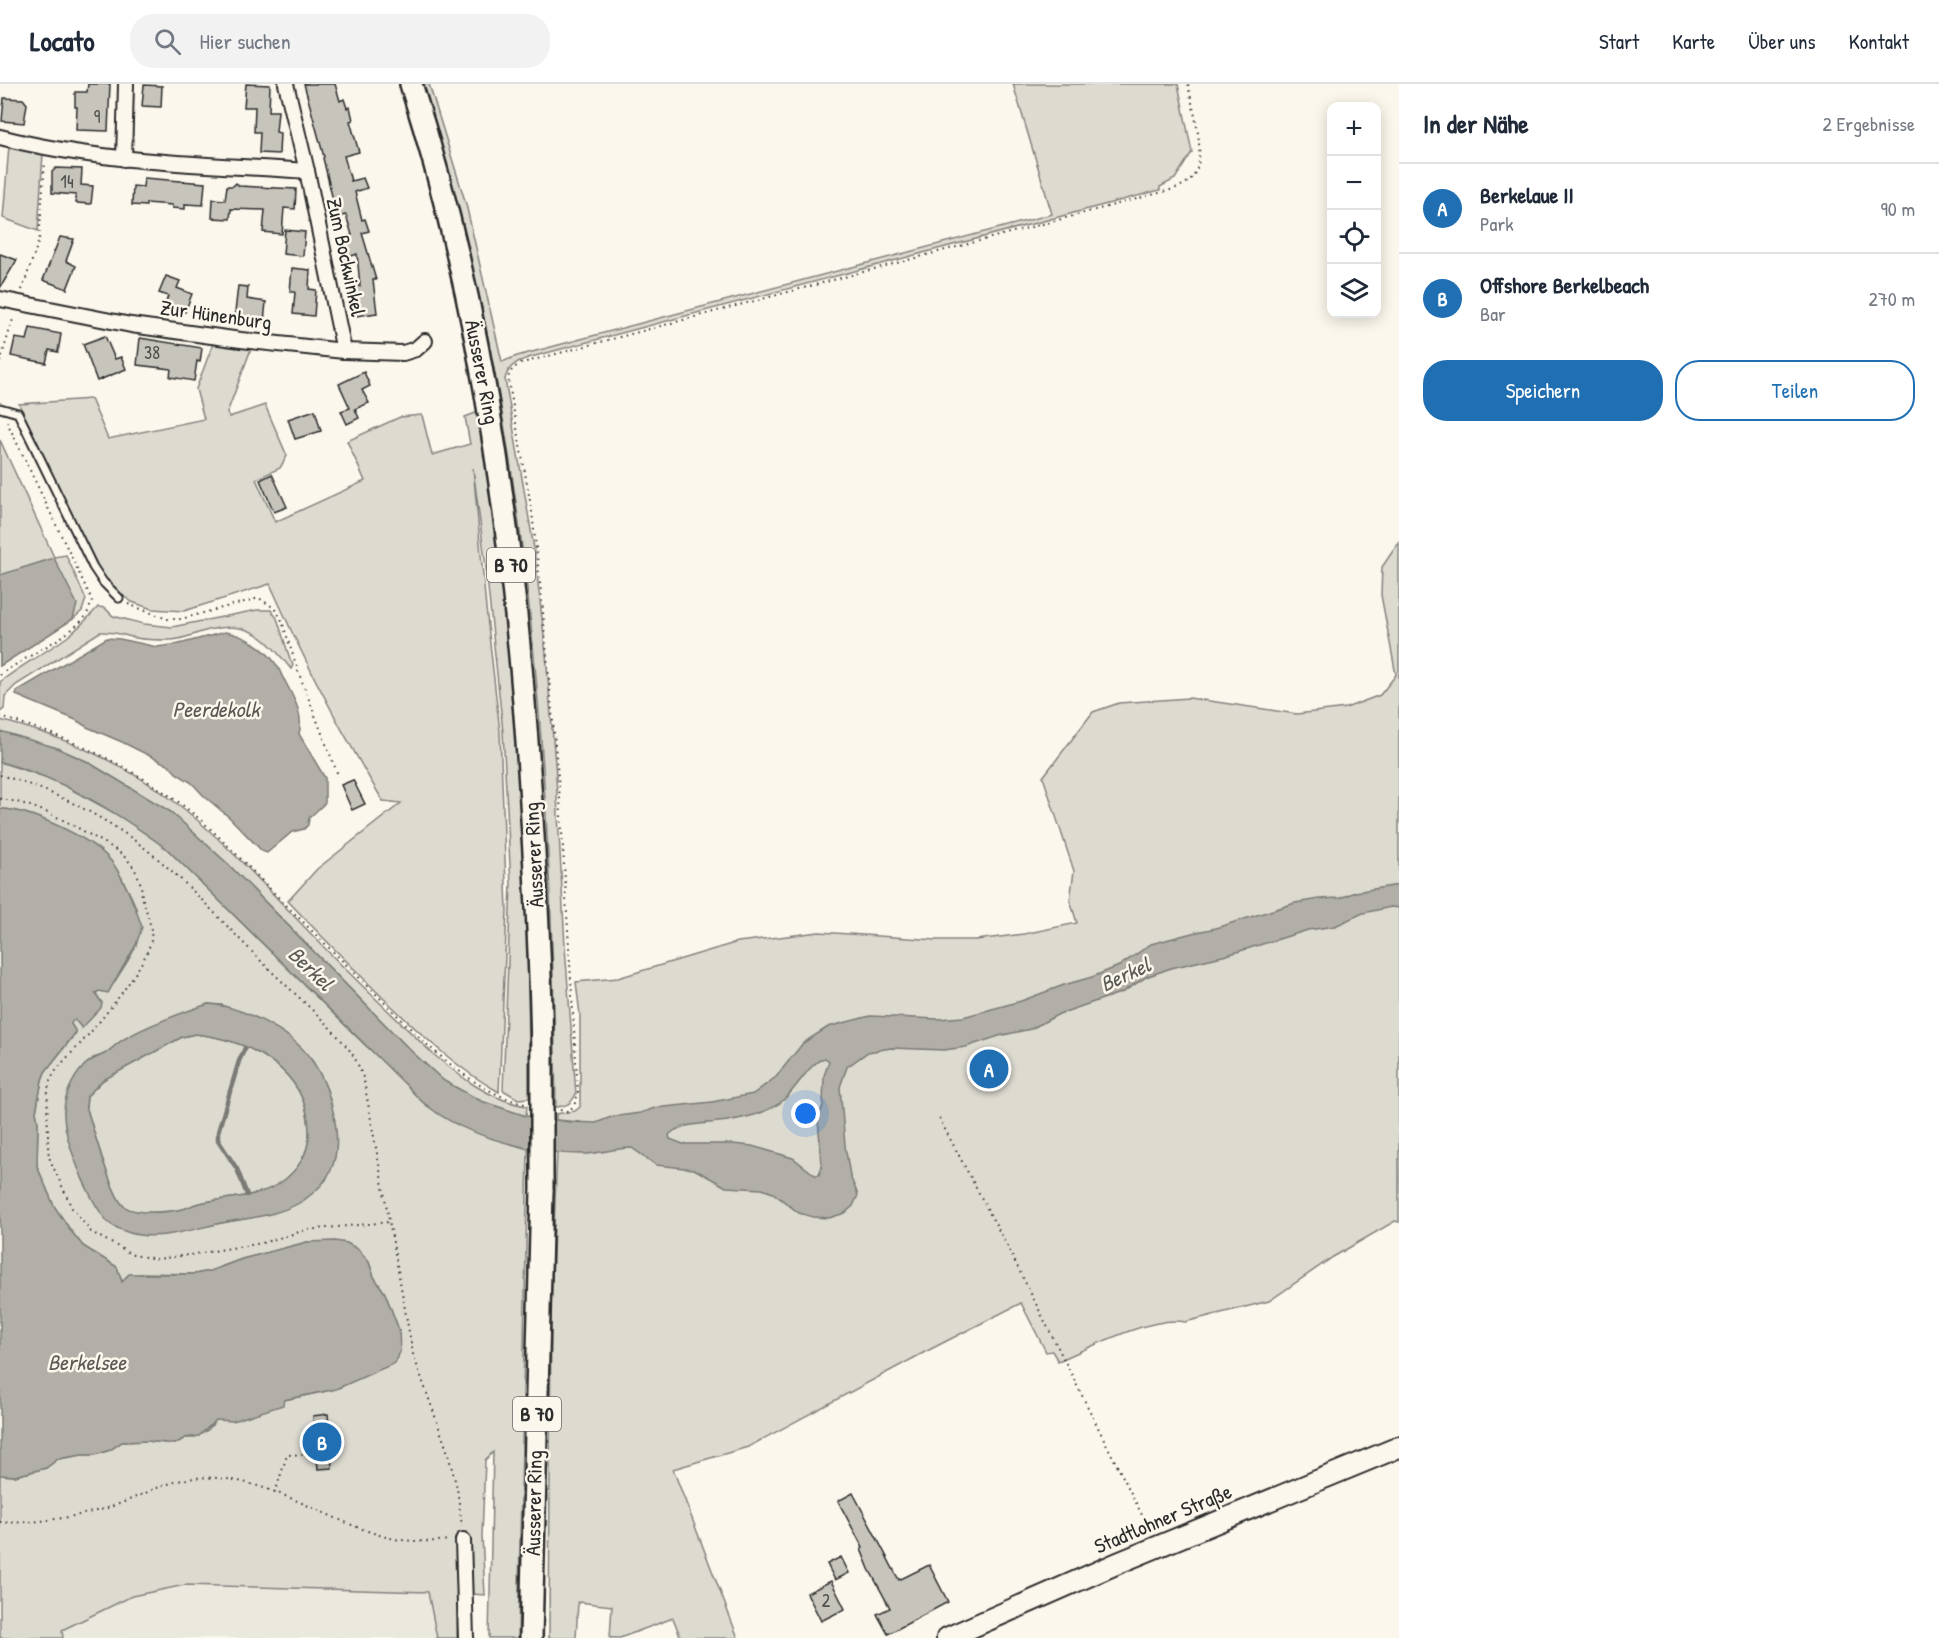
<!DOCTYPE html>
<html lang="de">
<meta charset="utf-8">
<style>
body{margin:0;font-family:"Patrick Hand",sans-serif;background:#f2f2f3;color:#1f2937}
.controls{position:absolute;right:18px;top:18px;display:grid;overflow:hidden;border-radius:12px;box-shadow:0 3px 15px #0003}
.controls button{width:54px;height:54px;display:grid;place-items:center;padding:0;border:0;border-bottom:2px solid #e0e1e3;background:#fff;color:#1f2937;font:30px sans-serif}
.you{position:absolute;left:806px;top:1030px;width:21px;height:21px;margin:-15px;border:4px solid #fff;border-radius:50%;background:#1a73e8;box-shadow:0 0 0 9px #1a73e833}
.badge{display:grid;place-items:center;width:39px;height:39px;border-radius:50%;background:#1f6fb2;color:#fff;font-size:20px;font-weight:700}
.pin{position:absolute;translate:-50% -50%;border:3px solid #fff;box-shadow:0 2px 6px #0006}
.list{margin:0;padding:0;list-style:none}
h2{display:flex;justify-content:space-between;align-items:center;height:78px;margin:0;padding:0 24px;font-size:26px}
h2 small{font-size:20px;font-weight:400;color:#747a83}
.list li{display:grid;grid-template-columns:39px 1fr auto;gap:18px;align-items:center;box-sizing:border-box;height:90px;padding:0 24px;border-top:2px solid #e0e1e3}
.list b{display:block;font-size:22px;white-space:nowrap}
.list p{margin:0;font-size:20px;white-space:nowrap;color:#747a83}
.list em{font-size:20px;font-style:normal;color:#747a83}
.actions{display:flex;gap:12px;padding:18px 24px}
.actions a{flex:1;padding:14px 0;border:2px solid #1f6fb2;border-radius:24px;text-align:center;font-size:21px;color:#1f6fb2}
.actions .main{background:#1f6fb2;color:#fff}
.icon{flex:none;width:33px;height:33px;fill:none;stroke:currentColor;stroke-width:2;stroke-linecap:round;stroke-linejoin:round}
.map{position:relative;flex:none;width:1399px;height:1554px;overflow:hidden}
header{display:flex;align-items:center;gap:36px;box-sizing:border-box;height:84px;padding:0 30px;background:#fff;border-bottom:2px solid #e0e1e3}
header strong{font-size:28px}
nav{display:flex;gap:33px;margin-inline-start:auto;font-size:21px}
.search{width:420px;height:54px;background:#f2f2f3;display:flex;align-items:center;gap:15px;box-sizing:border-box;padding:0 21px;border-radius:24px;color:#747a83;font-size:22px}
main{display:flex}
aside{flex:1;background:#fff}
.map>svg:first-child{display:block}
</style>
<header>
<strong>Locato</strong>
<div class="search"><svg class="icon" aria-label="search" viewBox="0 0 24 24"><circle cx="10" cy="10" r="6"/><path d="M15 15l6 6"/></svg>Hier suchen</div>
<nav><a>Start</a><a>Karte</a><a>Über uns</a><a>Kontakt</a></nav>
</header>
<main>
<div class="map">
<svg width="1399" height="1554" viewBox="0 0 1399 1554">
<rect width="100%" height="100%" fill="#fbf7ec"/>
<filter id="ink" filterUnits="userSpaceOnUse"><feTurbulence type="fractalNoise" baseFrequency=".0167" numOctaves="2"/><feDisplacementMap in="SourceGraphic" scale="12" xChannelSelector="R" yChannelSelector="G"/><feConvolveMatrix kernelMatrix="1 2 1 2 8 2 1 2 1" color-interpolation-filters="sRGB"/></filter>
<g filter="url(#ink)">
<path fill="#ebe8de" d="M185 1501 458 1509 457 1554H46L132 1512Z"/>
<g fill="#dddad0" stroke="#84827e" stroke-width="1.5" fill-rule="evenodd">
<path d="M422 0H429L466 120 502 278 517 272 1052 130 1013 0H1178L1192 68 1175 95 1160 103V106L535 272C521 276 509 279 505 295L534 464 546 570 556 692 565 863 576 1010C571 1020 567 1022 556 1023 551 678 529 330 422 0Z"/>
<path d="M9 62 43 69 38 147 3 134Z"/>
<path d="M214 257 251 265 227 329 229 333 265 321 287 372 280 384 256 395 275 438 365 397 347 357 400 333 422 331 432 371 470 360 465 333 478 328C518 554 529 784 529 1014L518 1015 503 1006 511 800 503 648 486 484 473 384 486 524 500 648 507 826 499 1008C454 983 419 948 382 913 350 881 319 850 288 817L317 785 401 719 383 717C341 648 303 575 270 500L184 527 152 525 132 518 116 507 104 494 85 461 19 320 91 315 108 355 204 335 196 305Z"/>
<path d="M0 356 54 473 66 471 86 515 82 527 73 535 0 582Z"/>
<path d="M1399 458V1138L1395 1137 1333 1173 1269 1217 1185 1238C1153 1231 1089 1264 1058 1277L1052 1267 1046 1268 1021 1219 925 1268 748 1363 673 1385 738 1554H681L673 1534 620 1554H610L612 1522 578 1518 576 1554H549L551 1220 557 1068H569L580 1038 556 1036V1030L575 1027 580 1023V931L576 898 618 894 738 858 819 848 937 856H976L1024 850 1077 839 1070 816 1074 787 1043 693 1093 628 1119 619 1189 614 1297 630 1346 624 1380 611 1396 591 1381 511 1382 483Z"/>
<path d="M98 523 105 524 113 532 144 540 172 543 257 526H271L277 534 290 575 293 581 291 585C265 552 248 535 205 547 194 550 181 556 169 556 158 556 146 556 136 554 121 551 117 547 100 548L16 601 5 612 4 625 0 628V598C21 581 45 569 67 553 79 544 88 534 98 523Z"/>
<path d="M0 636C65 652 130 682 183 724 232 764 275 813 319 858 355 896 394 932 432 969 459 992 491 1017 527 1022L526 1032 481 1017 444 997 411 967 228 780 171 728 86 677 57 664 0 648Z"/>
<path d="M0 678 54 696 129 737 167 765 365 961 456 1039 491 1054 528 1065 518 1554H489L493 1368 485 1376 482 1452 485 1511 458 1509 457 1554H437L428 1508 185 1501 132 1512 62 1546 63 1554H0V1391L15 1392 46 1384 58 1375 82 1371H95L110 1366 122 1358 147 1357 175 1360 185 1354H193L208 1346 216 1336 284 1316 336 1305 398 1274 399 1246 385 1209 374 1193 369 1178 358 1165 307 1158 242 1175 210 1187 195 1190 146 1189 127 1192 122 1198 117 1183 83 1162 71 1147 54 1122 37 1082 38 1039 36 1028 42 996 45 988 76 949 71 940 72 937 75 936 82 944 102 919 95 909 99 907 108 908C114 897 134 870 136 861 138 855 138 830 136 824 133 814 117 784 110 776 91 754 29 725 0 725ZM208 920 222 921 280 947 311 974 327 1006 335 1041V1070L326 1096 304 1116 268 1130 166 1150 141 1151 115 1143 107 1137 83 1096 64 1028 68 1007 93 974 103 971 123 956Z"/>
<path d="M195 950C249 956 307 985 309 1046 310 1068 298 1087 280 1099 256 1115 223 1113 196 1120 192 1121 188 1124 183 1125 170 1128 137 1131 125 1123 112 1115 92 1040 86 1022L87 1012 103 996 182 953Z"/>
</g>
<g fill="#b1afa7" stroke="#7b7a75" stroke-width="1.5" fill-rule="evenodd">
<path d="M54 474 77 520 73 535 0 582V491Z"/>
<path d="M225 548C244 551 264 563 276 580 280 585 281 592 285 597 294 614 304 631 299 650L325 694V719L309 734 308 741 304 745 292 748 267 769 262 767 230 734 203 711 192 699 176 689 170 682 122 658 87 643 76 636 16 611 17 607 107 554 120 555 157 563 179 560Z"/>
<path d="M0 647 57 664 86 677 171 728 228 780 411 967 444 997 481 1017 526 1032 570 1038 596 1039 611 1033 640 1029 655 1024 712 1018 753 1010 776 993 803 959 828 943 870 932 938 935 963 933 1021 917 1064 901 1092 893 1119 882 1151 860 1192 849 1216 844 1295 819 1319 815 1340 814 1355 808 1399 801V824L1391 823 1363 829 1335 842 1308 846 1227 871 1171 884 1146 893 1123 908 1059 930 1031 945 999 952 966 963 944 966 891 964 868 968 847 983 840 1003 845 1061 850 1092 858 1111 853 1122 845 1129 829 1134 813 1133 799 1129 773 1109 762 1105 726 1103 694 1085 656 1081 632 1064C616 1064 601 1069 586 1070 539 1071 466 1053 429 1023 421 1018 415 1011 409 1004L167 765C116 728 62 694 0 678ZM825 974 829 977 824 992 823 1021 818 1036 822 1082 819 1091H815L793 1074 752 1062 733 1060H683L670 1055 669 1051C681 1038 710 1040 727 1037 745 1034 764 1030 780 1019 796 1007 809 978 825 974Z"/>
<path d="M0 725C29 725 92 754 111 777 123 792 136 824 142 843L136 861 108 909 99 907 95 909 102 919 101 924 82 944 75 936 72 937 71 940 76 948 45 988 42 996 36 1028 38 1039 37 1082 54 1122 71 1147 83 1162 117 1183 122 1198 129 1190H195L210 1187 242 1175 307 1158 335 1157 347 1159 358 1165 369 1178 374 1193 385 1209 399 1246 400 1268 395 1279 336 1305 284 1316 283 1321 233 1337 216 1336 199 1352 185 1354 175 1360 147 1357 122 1358 110 1366 95 1371H82L58 1375 46 1384 15 1392 0 1391Z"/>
<path d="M208 920C241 922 291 947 310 974 330 1000 345 1055 331 1086 326 1098 314 1109 304 1116 280 1132 248 1134 221 1139 198 1144 163 1155 140 1151 130 1150 114 1144 107 1137 89 1116 63 1055 64 1028 64 1012 73 994 83 983 90 975 97 974 106 969 112 965 117 959 124 955 148 941 181 929 208 920ZM195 950C249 956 307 985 309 1046 310 1068 298 1087 280 1099 256 1115 223 1113 196 1120 192 1121 188 1124 183 1125 170 1128 137 1131 125 1123 112 1115 92 1040 86 1022L87 1012 103 996 182 953Z"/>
</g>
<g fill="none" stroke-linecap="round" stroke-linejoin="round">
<path stroke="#7b7a75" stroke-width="4.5" d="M245 964 239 977 218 1048V1056L237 1085 247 1111"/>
</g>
<g fill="#c7c4bc" stroke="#2b2b2b" stroke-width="1.5">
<path d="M88 0H110L108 47 76 46 77 23H75V8H87Z"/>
<path d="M246 0 270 1 269 27H278L276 48 280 49 279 70 259 69 260 48H254L255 23H244Z"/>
<path d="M304 0H335L340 17 344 15 347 24 350 23 353 36 350 37 359 68 344 72 351 97 363 94 367 104 355 108 362 136 365 135 369 147 362 149 376 196H373L377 229 356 232 352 203 360 202 357 170 346 174 340 155 352 151 346 131 337 133 323 74 324 73Z"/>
<path d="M144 1 162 2 161 23 142 22Z"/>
<path d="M4 14 23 15 27 20 24 39 2 37Z"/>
<path d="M56 84 82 85 81 101 93 102 91 120 76 119V111L52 109V88Z"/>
<path d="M144 94 205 99 203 121 185 120V125L172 124V121L146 119V122L132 121 133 102 143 103Z"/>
<path d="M236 99 239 102 296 105 295 125 284 124 282 150 263 148 265 126 231 125 230 135 212 134 213 115 225 116 227 102H233Z"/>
<path d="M285 146 305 148 303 172 283 170Z"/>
<path d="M60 153 74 155 66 177 76 182 67 205 43 196Z"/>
<path d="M0 170 17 176 0 204Z"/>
<path d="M292 184 310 186 309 205 316 206 314 232 293 230 295 208H290Z"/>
<path d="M166 192 180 197 177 204 192 210 185 228 165 220 168 212 159 209Z"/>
<path d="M238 202 248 203 247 215 266 218 264 238 244 236V238L234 237Z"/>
<path d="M30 244 61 250 58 268 49 266 46 279 11 272 15 254 27 256Z"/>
<path d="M105 252 115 275 121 273 126 285 97 297 83 260Z"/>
<path d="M140 254 202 264 200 278 197 277 194 297 170 293 171 285 137 281Z"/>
<path d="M364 288 370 302 362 306 369 319 355 325 359 334 347 340 341 327 350 324 339 300Z"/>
<path d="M315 326 321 347 295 355 288 335Z"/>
<path d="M272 390 287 423 274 428 260 396Z"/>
<path d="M353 696 365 720 352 726 341 701Z"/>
<path d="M328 1330 332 1384 318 1385 313 1332Z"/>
<path d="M853 1409 899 1496 929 1481 948 1518 888 1550 877 1530 890 1524 869 1485 861 1465 863 1464 838 1417Z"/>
<path d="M841 1473 849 1489 835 1496 827 1480Z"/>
<path d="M831 1497 845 1525 821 1537 807 1509Z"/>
</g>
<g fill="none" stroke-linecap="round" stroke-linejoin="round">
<g stroke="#2b2b2b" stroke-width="11">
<path id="lane" d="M0 324 18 329 93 483 103 498 119 514"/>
</g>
<g stroke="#2b2b2b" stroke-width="18">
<g id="street">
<path d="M286 0 307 87 344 267"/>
<path d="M0 53C100 79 205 80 307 87"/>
<path d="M124 75 126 0"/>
<path d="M0 215 131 241 241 256 344 267 403 269 416 265 425 257"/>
<path d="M463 1456 466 1554"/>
</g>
</g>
<g stroke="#2b2b2b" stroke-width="24">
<path id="secondary" d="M947 1554 1118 1479 1399 1363"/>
</g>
<g stroke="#2b2b2b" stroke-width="26">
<g id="primary">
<path d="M411 0C487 238 518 487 532 735 537 815 541 893 542 973"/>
<path d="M531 1554 542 1106"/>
</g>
</g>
<g stroke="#2b2b2b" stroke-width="2" stroke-dasharray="1.5 4.5" stroke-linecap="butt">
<path d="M22 206 39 156 45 77"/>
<path d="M0 278 14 232"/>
<path d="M128 520 167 535H181L259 514 274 524 281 534 298 587 338 691"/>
<path d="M0 591C23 574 69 553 85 533 89 527 90 522 92 516L6 336"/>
<path d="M0 633C62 650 120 677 173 714 212 742 245 780 279 814 327 862 376 910 425 959 454 984 486 1011 525 1020"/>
<path d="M0 691C44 704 86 723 124 749 177 785 219 835 264 880 292 908 327 937 351 968 357 977 361 987 364 997L413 1270 447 1366 457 1404 462 1442"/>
<path d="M0 715C36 719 69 739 101 757 119 767 134 777 140 798 142 803 141 807 142 812 145 824 153 843 151 856 147 881 100 938 82 958 72 969 56 983 50 997 45 1012 49 1049 48 1066L50 1076 72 1124 91 1148 133 1171 157 1175 189 1171 262 1159 306 1146 389 1138"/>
<path d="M560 1026 568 1027 574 1022 578 1010 560 715 542 517 532 428 508 294C511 284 517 281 526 278L1174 105C1181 102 1189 99 1193 92 1208 72 1192 23 1188 0"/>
<path d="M939 1034 1007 1162 1150 1447"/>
<path d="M275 1409 287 1371 312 1370"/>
<path d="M0 1438C31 1441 83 1432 113 1422 151 1409 174 1390 218 1394 278 1399 332 1439 390 1454 409 1458 431 1458 450 1456"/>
</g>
<use href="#lane" stroke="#fbf7ec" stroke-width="7"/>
<use href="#street" stroke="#fbf7ec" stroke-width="14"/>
<use href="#secondary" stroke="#fbf7ec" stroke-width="20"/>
<use href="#primary" stroke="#fbf7ec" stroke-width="21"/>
<g stroke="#2b2b2b" stroke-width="26" stroke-linecap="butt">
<path id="primary-bridge" d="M542 1106V973"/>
</g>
<use href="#primary-bridge" stroke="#fbf7ec" stroke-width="21"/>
</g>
</g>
<g text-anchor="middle" stroke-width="5" stroke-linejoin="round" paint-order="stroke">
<g font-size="18" fill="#52514f">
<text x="97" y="39">9</text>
<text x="67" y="104">14</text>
<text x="152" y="275">38</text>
<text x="826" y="1523">2</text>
</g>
<g fill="#fbf7ec" stroke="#696865" stroke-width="1.5">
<rect x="487" y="464" width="48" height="34" rx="4.5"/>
<rect x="513" y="1313" width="48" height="34" rx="4.5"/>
</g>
<g font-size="20" font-weight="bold" fill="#2b2b2b">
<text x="511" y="488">B 70</text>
<text x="537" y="1337">B 70</text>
</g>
<g font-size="21" fill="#2b2b2b" stroke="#fbf7ec">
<text transform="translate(346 173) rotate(78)" y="7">Zum Bockwinkel</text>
<text transform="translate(216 231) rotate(8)" y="7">Zur Hünenburg</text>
<text transform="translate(482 288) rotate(79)" y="7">Äusserer Ring</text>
<text transform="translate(534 771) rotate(-93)" y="7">Äusserer Ring</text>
<text transform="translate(534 1419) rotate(-89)" y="7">Äusserer Ring</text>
<text transform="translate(1163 1435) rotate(-23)" y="7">Stadtlohner Straße</text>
</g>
<g font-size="22" font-style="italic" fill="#5a5956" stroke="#fbf7ec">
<text x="216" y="633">Peerdekolk</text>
<text transform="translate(311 884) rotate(44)" y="8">Berkel</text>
<text transform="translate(1125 890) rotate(-25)" y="8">Berkel</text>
<text x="87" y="1286">Berkelsee</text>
</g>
</g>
</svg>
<div class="controls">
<button>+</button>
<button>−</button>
<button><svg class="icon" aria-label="locate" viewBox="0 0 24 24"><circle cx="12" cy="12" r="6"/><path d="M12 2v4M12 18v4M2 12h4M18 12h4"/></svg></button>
<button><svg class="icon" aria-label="layers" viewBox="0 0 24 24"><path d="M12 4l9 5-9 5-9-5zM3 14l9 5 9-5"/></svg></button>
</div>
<div class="you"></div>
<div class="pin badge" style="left:989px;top:985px">A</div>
<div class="pin badge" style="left:322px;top:1358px">B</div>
</div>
<aside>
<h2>In der Nähe<small>2 Ergebnisse</small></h2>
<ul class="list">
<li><span class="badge">A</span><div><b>Berkelaue II</b><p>Park</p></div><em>90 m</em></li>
<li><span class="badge">B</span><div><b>Offshore Berkelbeach</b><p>Bar</p></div><em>270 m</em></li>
</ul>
<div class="actions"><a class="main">Speichern</a><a>Teilen</a></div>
</aside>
</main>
